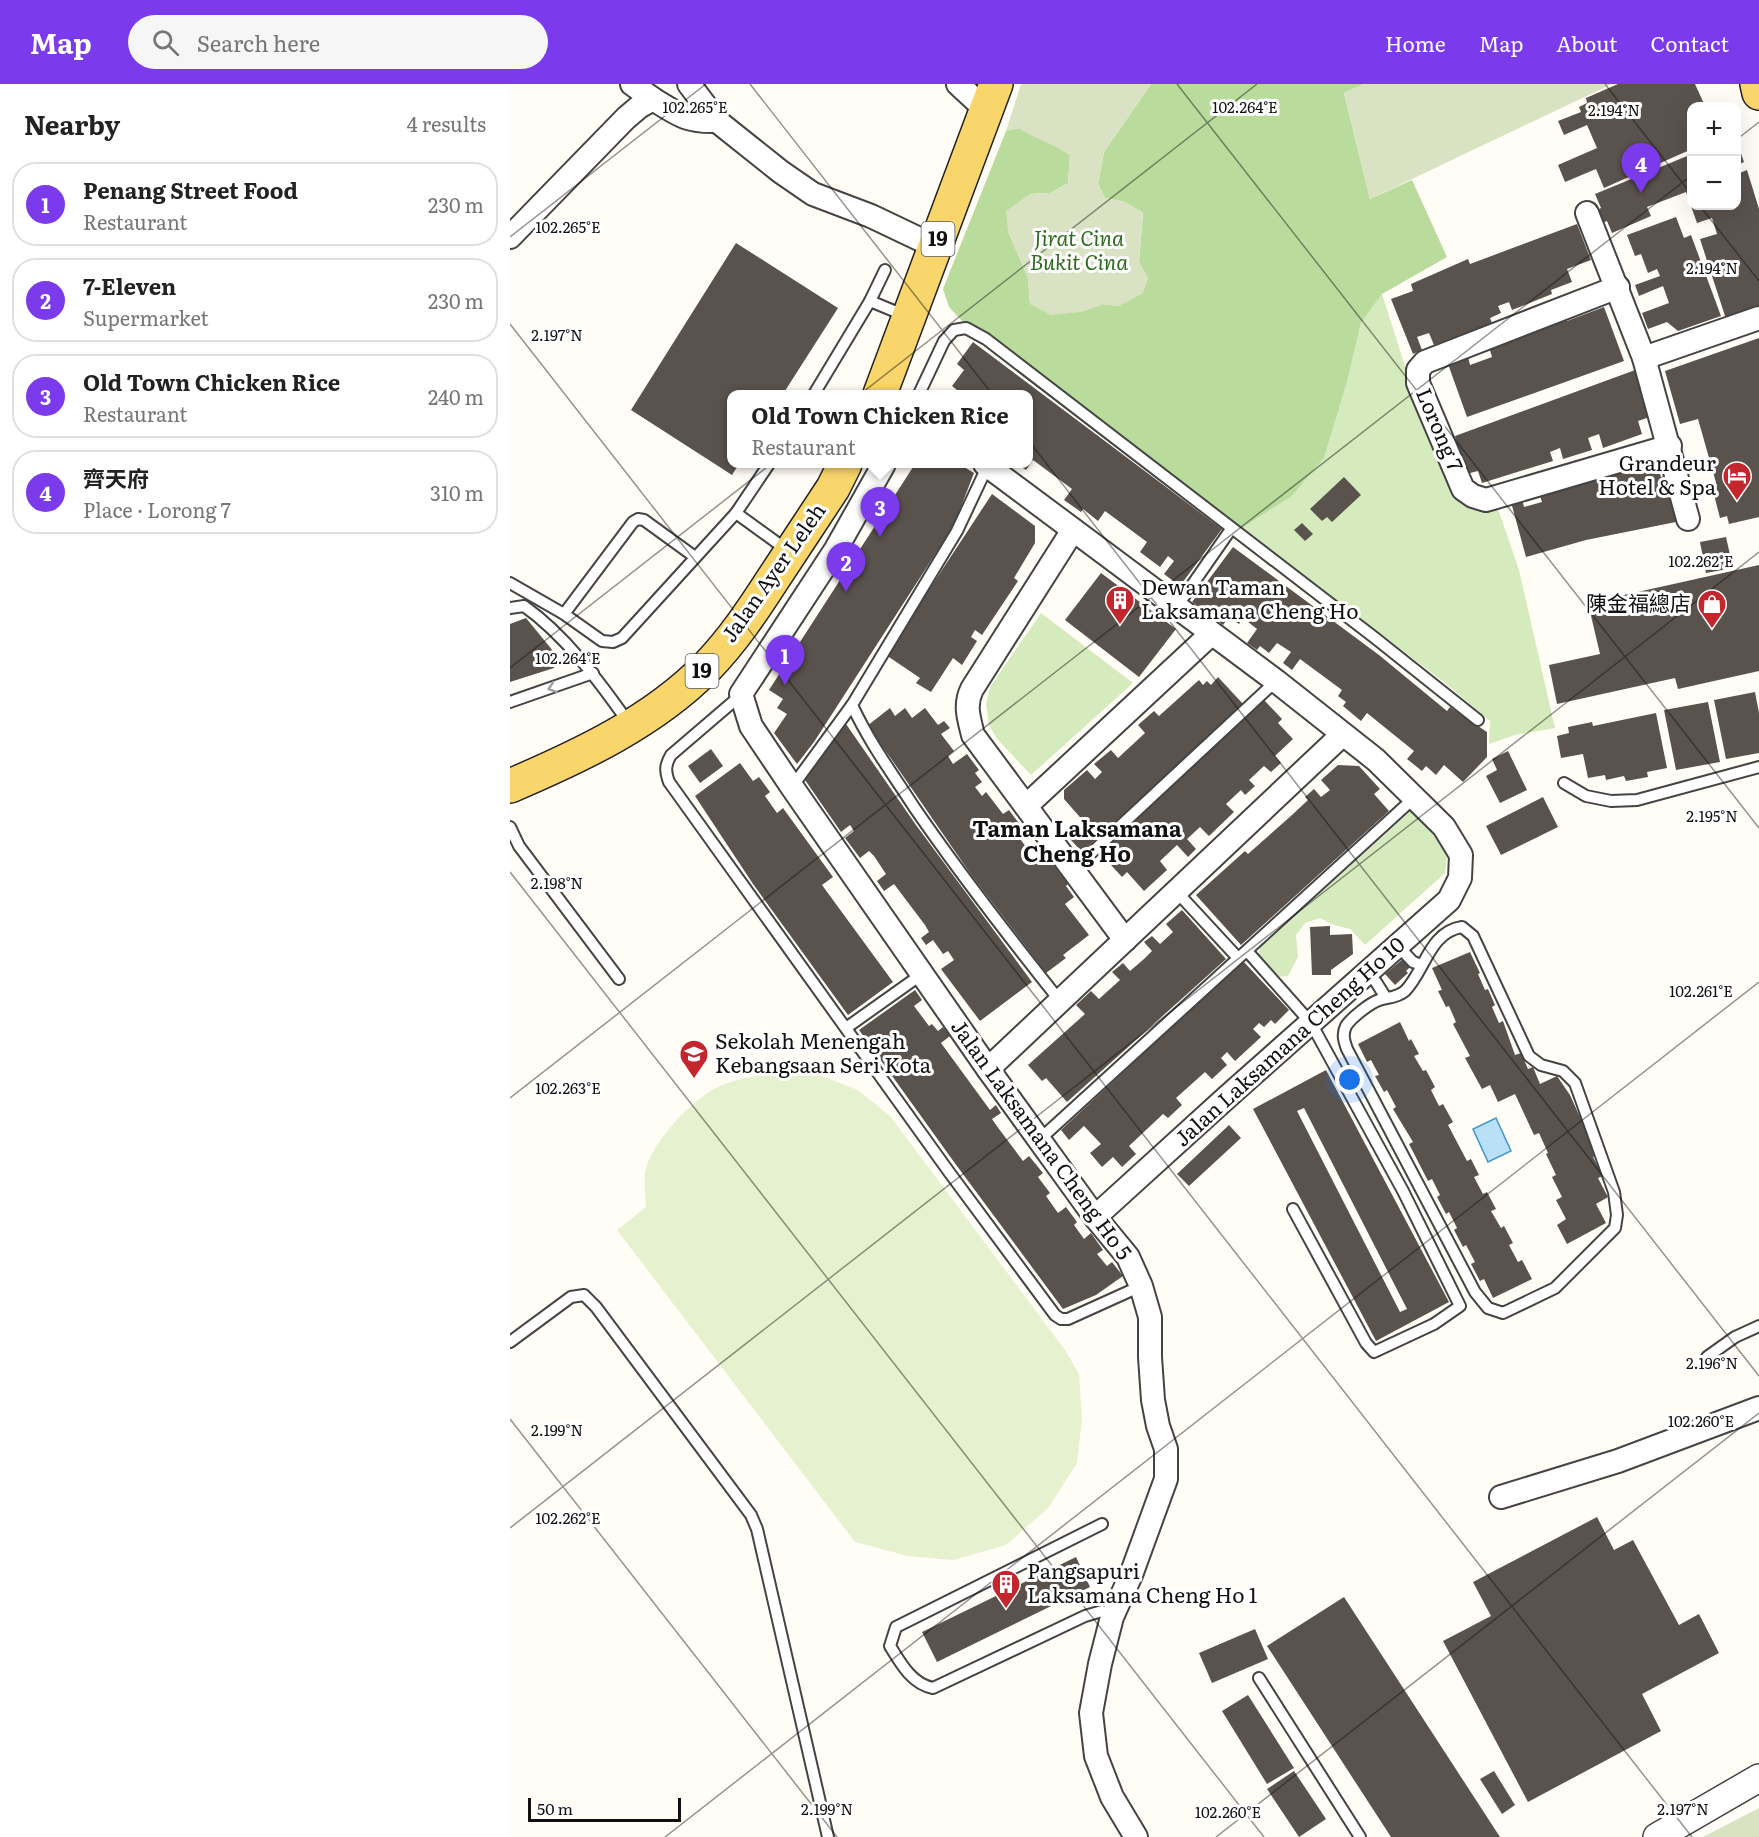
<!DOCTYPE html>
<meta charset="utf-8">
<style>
body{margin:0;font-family:Literata,"Noto Sans SC",serif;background:#f6f6f6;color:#222}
.controls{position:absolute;right:18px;top:18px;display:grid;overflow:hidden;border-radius:12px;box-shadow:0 6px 24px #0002}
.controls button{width:54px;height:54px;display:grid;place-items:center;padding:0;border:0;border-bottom:2px solid #e0e0e0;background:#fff;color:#222;font:30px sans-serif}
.scale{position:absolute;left:18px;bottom:15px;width:153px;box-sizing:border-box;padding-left:6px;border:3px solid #111;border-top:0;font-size:16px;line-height:21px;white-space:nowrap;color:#111;-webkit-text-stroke:4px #fff;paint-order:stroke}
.you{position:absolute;left:840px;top:996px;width:21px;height:21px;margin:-15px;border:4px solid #fff;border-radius:50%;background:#1a73e8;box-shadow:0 0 0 9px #1a73e833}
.badge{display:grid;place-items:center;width:39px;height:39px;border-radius:50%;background:#7c3aed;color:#fff;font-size:20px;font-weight:700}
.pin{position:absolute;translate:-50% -50px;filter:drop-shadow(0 2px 3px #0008)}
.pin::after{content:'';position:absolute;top:32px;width:21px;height:18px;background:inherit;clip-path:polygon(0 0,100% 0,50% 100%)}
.popup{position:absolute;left:217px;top:306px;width:306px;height:78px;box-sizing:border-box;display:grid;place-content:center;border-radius:12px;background:#fff;filter:drop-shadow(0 2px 4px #0005);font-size:20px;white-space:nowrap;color:#767676}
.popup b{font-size:22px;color:#222}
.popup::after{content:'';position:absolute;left:50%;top:100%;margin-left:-12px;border:12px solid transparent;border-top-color:#fff}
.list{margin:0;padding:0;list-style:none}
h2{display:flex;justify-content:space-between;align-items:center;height:78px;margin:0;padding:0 24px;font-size:26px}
h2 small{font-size:20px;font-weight:400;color:#767676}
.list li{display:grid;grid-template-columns:39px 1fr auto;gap:18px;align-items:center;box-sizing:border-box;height:84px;margin:0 12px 12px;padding:0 12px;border:2px solid #e0e0e0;border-radius:24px}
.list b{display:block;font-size:22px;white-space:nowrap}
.list p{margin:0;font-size:20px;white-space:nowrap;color:#767676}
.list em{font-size:20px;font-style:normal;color:#767676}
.icon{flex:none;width:33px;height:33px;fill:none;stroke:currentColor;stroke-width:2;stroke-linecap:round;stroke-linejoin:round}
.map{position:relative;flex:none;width:1249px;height:1753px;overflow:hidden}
header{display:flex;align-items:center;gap:36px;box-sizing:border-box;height:84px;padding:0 30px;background:#7c3aed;color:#fff}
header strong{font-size:28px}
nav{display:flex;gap:33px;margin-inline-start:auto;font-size:21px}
.search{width:420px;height:54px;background:#f6f6f6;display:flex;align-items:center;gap:15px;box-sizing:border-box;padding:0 21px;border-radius:33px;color:#767676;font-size:22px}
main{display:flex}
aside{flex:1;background:#fff}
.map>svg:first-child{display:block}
</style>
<header>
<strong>Map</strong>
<div class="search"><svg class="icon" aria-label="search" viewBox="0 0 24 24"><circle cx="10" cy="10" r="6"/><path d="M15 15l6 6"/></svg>Search here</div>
<nav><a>Home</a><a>Map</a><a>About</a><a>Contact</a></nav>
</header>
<main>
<aside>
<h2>Nearby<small>4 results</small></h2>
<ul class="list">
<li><span class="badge">1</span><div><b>Penang Street Food</b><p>Restaurant</p></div><em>230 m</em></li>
<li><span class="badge">2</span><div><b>7-Eleven</b><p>Supermarket</p></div><em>230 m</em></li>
<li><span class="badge">3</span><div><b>Old Town Chicken Rice</b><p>Restaurant</p></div><em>240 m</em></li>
<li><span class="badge">4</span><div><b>齊天府</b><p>Place · Lorong 7</p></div><em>310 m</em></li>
</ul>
</aside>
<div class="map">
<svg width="1249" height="1753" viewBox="0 0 1249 1753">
<rect width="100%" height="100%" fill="#fffdf5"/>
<g fill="#d5ebbd">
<path d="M872 210 895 282 945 407 987 422 1009 486 1045 644 1005 651 979 660 980 637 935 599 732 444 782 412 814 374 837 298 851 239Z"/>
<path d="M531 529 623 599 521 691 487 655 479 641 476 620 480 603Z"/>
<path d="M901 727 929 757 937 773 935 789 855 861 840 845 824 841 810 834 795 839 786 851 788 873 778 892 766 893 748 872 750 864Z"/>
</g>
<path fill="#b9dc9c" d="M641 0H854L834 9 860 115 902 96 937 173 872 210 851 239 837 298 814 374 782 412 732 444 484 254 452 237 439 223 433 205 496 47 509 44C526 54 544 60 560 71L558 99 540 109 520 110 498 147 518 194 520 220 570 228 593 220 609 222 638 195 629 178 633 129 615 118 595 114 588 100 594 68Z"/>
<g fill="#d9e3c4">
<path d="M511 0H641L594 68 588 100 595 114 615 118 633 129 629 178 638 195 633 209 609 222 593 220 570 228 541 231 520 220 518 194 498 147 496 127 520 110 540 109 558 99 560 71C544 60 526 55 509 44L496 47Z"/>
<path d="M854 0H1102L860 115 834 9Z"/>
<path d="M1249 1724V1753H1193Z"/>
</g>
<path fill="#e6f2cf" d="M271 987 309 991 348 1006 380 1032 555 1266 569 1290 572 1335 567 1379 538 1424 496 1461 443 1476 398 1472 345 1458 107 1146 136 1123C136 1111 132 1092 137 1081 147 1054 178 1020 204 1005 223 994 250 992 271 987Z"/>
<path fill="#b9e0f7" stroke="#3f96cf" stroke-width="1.5" d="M986 1034 1001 1067 978 1078 963 1045Z"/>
<g fill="#5a524d" fill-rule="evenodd">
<path d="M1108 0H1185L1195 22H1182V65L1094 104 1086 85 1055 98 1048 81 1087 64 1077 41 1054 51 1048 37 1071 28 1069 23 1077 19 1076 14Z"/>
<path d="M1227 58 1234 78 1227 81Z"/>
<path d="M1182 70V122H1227V90L1237 86 1249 125V223L1216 235 1190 155 1207 150 1202 134 1187 139 1176 108 1137 123 1141 132 1102 149 1097 137 1087 141 1081 129 1091 124 1085 110Z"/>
<path d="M1166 133 1174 154 1181 151 1211 232 1168 247 1157 238 1138 245 1132 229 1159 219 1153 202 1129 212 1125 201 1150 192 1147 185 1138 189 1131 170 1125 172 1117 151Z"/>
<path d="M1067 140 1081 176 1057 185 1062 198 1041 206 1042 210 1002 226 999 218 988 222 991 229 980 234 982 239 924 261 919 249 907 253 912 266 903 270 881 215 903 207 901 200 958 175 960 180Z"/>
<path d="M226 159 328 224 273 310H222V380H229L222 391 121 326Z"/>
<path d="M1094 223 1114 277 957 333 938 280 958 273 960 281 982 273 979 263 1055 232 1057 237Z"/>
<path d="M1249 254V433L1219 440 1217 432 1210 434 1202 403 1207 402 1188 335 1170 340 1155 287Z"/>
<path d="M463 258 712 445 670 502 654 490 664 477 658 472 650 483 630 468 637 458 595 427 588 437 573 425 571 428 554 416 562 405 523 376 516 386 507 380H519V310H444L447 306 442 302 454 286 447 280Z"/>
<path d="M1128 285 1143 332 1128 337 1132 350 1093 364 1089 350 1078 354 1082 366 1053 375 1050 364 1040 368 1043 377 972 399 968 387 956 390 945 352Z"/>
<path d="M1145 374 1151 393 1157 391 1171 437 1076 456 1016 473 1001 418 1012 415 1014 423 1032 418 1029 409Z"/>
<path d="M405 380H449L464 389 444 441 304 658 287 680 264 649 277 630 267 624 273 615 259 606Z"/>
<path d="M834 393 851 411 822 438 817 433 812 437 800 425Z"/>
<path d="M482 410 525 442V459L504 494 508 497 472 551 465 546 461 553 467 557 452 581 443 574 421 608 406 599 410 594 376 571Z"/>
<path d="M792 439 803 450 795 457 784 446Z"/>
<path d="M1216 453 1223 484 1196 489 1190 458Z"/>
<path d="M723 463 869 571 937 627 940 623 977 648V673L953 698 934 681 926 691 916 682 912 687 897 675 904 667 857 629 851 637 833 622 836 618 828 612 832 606 790 575 782 586 773 579 781 568 767 559 759 569 750 562 747 566 737 559 747 545 733 534 729 540 719 533 713 541 682 518Z"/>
<path d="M1249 481V587L1168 605 1165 594 1047 620 1039 581 1090 570 1078 519Z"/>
<path d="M591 489 666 545 629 593 555 536Z"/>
<path d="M16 534 48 573 44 584 0 598V540Z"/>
<path d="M708 593 734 621 572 768 560 755 576 740 554 715V706L577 686 585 695 592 688 584 680 601 666 608 674 635 649 628 641 644 627 649 632 689 596 693 601 697 597 701 601Z"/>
<path d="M1245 608 1249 629V669L1216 675 1204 616Z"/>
<path d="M754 616 772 635 768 639 783 655 765 672 771 679 761 688 754 682 739 696 745 702 735 711 731 706 716 720 724 728 699 752 690 743 677 755 686 765 678 773 667 761 650 777 657 786 634 807 617 788 612 793 590 769Z"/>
<path d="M1198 618 1210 678 1166 686 1154 626Z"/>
<path d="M380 624 385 632 395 624 402 634 415 624 428 641 434 637 440 644 431 650 444 667 438 672 443 680 457 670 469 686 465 689 472 698 465 703 472 712 476 708 493 730 499 726 517 750 510 755 517 764 511 768 518 778 533 767 558 800 556 802 564 813 555 820 579 851 553 871 556 874 536 889 462 792 382 676 357 642Z"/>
<path d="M1146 629 1157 684 1137 688 1138 693 1116 697 1114 692 1096 696 1095 691 1078 694 1073 670 1051 674 1047 652 1059 649 1058 643 1082 638 1083 642Z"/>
<path d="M336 640 406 741 522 898 470 937 431 885 444 876 438 867 433 870 423 856 416 861 411 854 419 848 415 841 384 800 374 807 367 797 376 790 364 772 359 767 350 774 335 754 344 747 340 741 331 748 295 696Z"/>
<path d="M201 665 213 682 190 699 178 682Z"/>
<path d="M998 667 1017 706 990 719 976 692 987 686 982 675Z"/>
<path d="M230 679 243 697 249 693 260 708 255 712 267 729 273 724 323 793 312 801 383 898 338 931 243 800 185 712Z"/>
<path d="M828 681 849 682 870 705 864 710 879 727 731 861 686 811 735 767 738 770 782 731 798 716 795 713 804 705 811 713 820 706 811 696Z"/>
<path d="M1033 713 1048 743 991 771 976 742Z"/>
<path d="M672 826 716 875 557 1018 536 994 532 997 518 981 575 930 566 921 581 907 589 915 610 896 602 888 613 879 620 887 634 875 642 867 634 858 642 852 650 860 663 848 656 840Z"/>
<path d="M820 842V851L842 850 843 870 821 886V891H802L800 843Z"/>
<path d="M960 868 970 889 968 890 975 906 978 905 985 921 982 923 989 939 993 937 1005 971 1011 969 1018 985 1023 983 1030 1000 1047 992 1060 1011 1069 1031 1072 1030 1080 1050 1077 1051 1087 1071 1083 1073 1093 1092 1088 1094 1098 1113 1086 1120 1096 1139 1057 1160 1047 1141 1056 1135 1046 1116 1052 1113 1042 1093 1046 1091 1036 1070 1038 1069 1029 1049 1024 1051 1005 1010 988 1018 980 1001 972 1005 955 974 960 972 943 940 946 938 939 922 936 923 928 907 932 906 922 884Z"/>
<path d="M893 875 900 883 896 887 898 889 885 901 875 890Z"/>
<path d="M733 877 779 926 765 940 761 936 754 943 749 939 743 945 751 953 725 977 717 968 711 974 717 981 702 995 695 988 666 1014 672 1021 658 1034 653 1030 619 1062 626 1070 612 1083 603 1073 592 1083 580 1069 591 1060 574 1042 559 1056 551 1046Z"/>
<path d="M405 906 412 916 404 922 419 942 422 940 428 947 433 943 440 952 431 959 480 1026 486 1021 491 1029 482 1035 489 1045 513 1077 519 1072 533 1089 528 1093 540 1109 536 1112 548 1129 556 1123 567 1138 564 1141 574 1155 581 1149 593 1166 587 1170 597 1182 602 1178 613 1192 586 1211 553 1225 444 1078 349 946Z"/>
<path d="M890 938 899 957 901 955 909 970 904 972 913 987 916 986 925 1003 921 1006 929 1022 933 1020 943 1038 938 1041 957 1077 961 1075 969 1091 964 1093 973 1110 977 1108 986 1125 981 1127 991 1144 994 1142 1003 1159 999 1161 1008 1178 1012 1176 1022 1195 983 1214 974 1195 970 1197 961 1180 965 1178 956 1161 953 1163 944 1146 947 1144 939 1128 936 1130 927 1113 930 1111 922 1095 918 1097 899 1060 903 1058 883 1025 886 1023 877 1006 874 1008 865 992 869 991 861 976 857 978 848 960Z"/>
<path d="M816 986 939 1218 866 1257 743 1025ZM794 1024 897 1225 890 1228 787 1027Z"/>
<path d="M719 1041 731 1054 679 1102 667 1090Z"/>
<path d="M1087 1433 1104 1466 1123 1456 1169 1541 1189 1530 1209 1569 1132 1610 1151 1647 1018 1718 933 1557 981 1532 963 1498Z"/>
<path d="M566 1473 580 1503 427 1578 412 1548Z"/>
<path d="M834 1513 990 1753H881L757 1562Z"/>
<path d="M745 1545 758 1575 702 1599 689 1569Z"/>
<path d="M738 1611 784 1684 757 1700 712 1627Z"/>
<path d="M784 1687 816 1735 789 1753 757 1705Z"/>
<path d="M984 1687 1005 1721 992 1730 970 1695Z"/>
</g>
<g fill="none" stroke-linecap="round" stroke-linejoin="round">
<g stroke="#444" stroke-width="14">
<g id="service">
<path d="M360 217 375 186"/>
<path d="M304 310 360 217 396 232"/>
<path d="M409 310 434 257 444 246 456 244 476 255 865 554 968 636"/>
<path d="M226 429 277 466"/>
<path d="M0 499 54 530 92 557 103 558 112 554 226 429 259 380"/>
<path d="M0 524 14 522C55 551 89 597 118 638"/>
<path d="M666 524 721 445"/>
<path d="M54 530 123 438 128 435 134 436 185 473"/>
<path d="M231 611 161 671C155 681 155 687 159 698L439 1088 545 1231 551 1235H558L631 1202"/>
<path d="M0 618 83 589"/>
<path d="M342 621C359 658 382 689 404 723 450 790 499 853 550 917"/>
<path d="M1054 699 1076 712 1101 717 1127 716 1249 683"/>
<path d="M282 703 342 621 447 447 478 381"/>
<path d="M0 743 9 762 109 895"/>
<path d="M563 786 766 597"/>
<path d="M666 807 728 874"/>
<path d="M952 843 963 852 1019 972 1031 981 1053 987 1065 999 1104 1108 1107 1131 1105 1144 1045 1204 993 1229 978 1224 965 1208 837 965C834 957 832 950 836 942 841 934 860 919 869 916 878 913 887 914 895 907 915 887 919 848 952 843Z"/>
<path d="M888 862 903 878 912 881"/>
<path d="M737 867 801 939 893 1107 950 1222 924 1240 864 1268 856 1259 783 1125"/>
<path d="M857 889 866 898 876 914"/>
<path d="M336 944 412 890"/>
<path d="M529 1056 904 714"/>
<path d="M0 1258 61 1213 74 1211 86 1223 241 1431 247 1445 318 1753"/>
<path d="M1197 1273 1225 1253 1249 1242"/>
<path d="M592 1440 386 1543 380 1562C391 1580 402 1600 423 1604L575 1532 592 1527 602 1533"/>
<path d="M749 1594 850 1753"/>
</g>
</g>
<g stroke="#444" stroke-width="26">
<g id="minor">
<path d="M122 0 143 15"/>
<path d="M179 0 207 37"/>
<path d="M448 0 477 27"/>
<path d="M1077 129 1134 274 1178 435"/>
<path d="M0 153 116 34 129 23 143 15C169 31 176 38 207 37L271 88 303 110 361 132 426 163"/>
<path d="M1108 203 915 278 908 286V299L953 405 963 412 976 416 1160 362"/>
<path d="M1134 274 1249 234"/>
<path d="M374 380 326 465 231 610 241 642 282 703 478 985 585 1133 618 1173 631 1202 640 1233V1273L643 1316 648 1342 656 1365V1395L621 1491 602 1533 590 1580 581 1629 586 1672 602 1713 626 1753"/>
<path d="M475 380 766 597 866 676 934 743 951 771 950 794 939 816 716 1014 585 1133"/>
<path d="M563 446 462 605C454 621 459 635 463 651L615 856"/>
<path d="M516 722 701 550"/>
<path d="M478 985 832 651"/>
<path d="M991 1413 1108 1377 1249 1324"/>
</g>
</g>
<g stroke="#444" stroke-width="30">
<path id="tertiary" d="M1147 1753 1249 1694"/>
</g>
<g stroke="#222" stroke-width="36">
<g id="primary">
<path d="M1247 0 1249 9"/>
<path d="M370 310 486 0"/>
<path d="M0 702C70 672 143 638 197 583 223 556 243 526 263 495 283 465 303 434 323 404L335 380"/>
</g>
</g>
<use href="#service" stroke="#fff" stroke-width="10"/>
<use href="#minor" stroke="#fff" stroke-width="22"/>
<use href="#tertiary" stroke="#fff" stroke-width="27"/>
<use href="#primary" stroke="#f9d66b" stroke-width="33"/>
</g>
<defs><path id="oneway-chevron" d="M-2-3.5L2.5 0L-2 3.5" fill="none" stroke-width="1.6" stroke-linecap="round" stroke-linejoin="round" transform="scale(1.5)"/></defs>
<use stroke="#a0a0a0" href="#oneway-chevron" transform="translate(42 604) rotate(161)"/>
<path fill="none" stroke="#111" stroke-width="1.5" stroke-opacity="0.45" d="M240 0 1249 1292M667 0 1249 744M1095 0 1182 111M1226 56 1249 38M1190 122 1249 197M0 153 196 0M0 240 1182 1753M0 584 747 0M0 788 754 1753M0 1014 1182 91M0 1335 327 1753M0 1444 1249 468M155 1753 1249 898M706 1753 1249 1329"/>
<defs>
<g id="hotel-pin" transform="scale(1.5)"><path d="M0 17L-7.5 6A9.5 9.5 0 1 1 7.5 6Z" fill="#c4262e" stroke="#fff"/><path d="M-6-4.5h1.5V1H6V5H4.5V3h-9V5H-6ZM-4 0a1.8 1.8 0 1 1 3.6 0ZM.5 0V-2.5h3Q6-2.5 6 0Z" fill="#fff"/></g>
<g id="building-pin" transform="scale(1.5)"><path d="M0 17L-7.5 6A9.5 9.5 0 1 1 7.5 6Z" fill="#c4262e" stroke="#fff"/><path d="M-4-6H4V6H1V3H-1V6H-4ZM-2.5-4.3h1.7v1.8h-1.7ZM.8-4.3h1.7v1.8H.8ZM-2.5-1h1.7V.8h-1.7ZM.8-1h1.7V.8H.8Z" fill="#fff"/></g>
<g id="shop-pin" transform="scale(1.5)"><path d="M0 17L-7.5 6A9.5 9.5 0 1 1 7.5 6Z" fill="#c4262e" stroke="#fff"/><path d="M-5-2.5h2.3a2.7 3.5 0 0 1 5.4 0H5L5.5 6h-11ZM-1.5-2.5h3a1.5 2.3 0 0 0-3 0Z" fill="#fff"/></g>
<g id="school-pin" transform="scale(1.5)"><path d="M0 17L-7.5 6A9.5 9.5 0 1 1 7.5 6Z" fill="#c4262e" stroke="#fff"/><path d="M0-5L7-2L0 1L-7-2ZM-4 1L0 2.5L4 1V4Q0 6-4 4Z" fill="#fff"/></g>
</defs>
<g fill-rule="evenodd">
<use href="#hotel-pin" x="1227" y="392"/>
<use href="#building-pin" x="610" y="516"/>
<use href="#shop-pin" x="1202" y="520"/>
<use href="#school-pin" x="184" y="970"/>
<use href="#building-pin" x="496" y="1500"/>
</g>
<g text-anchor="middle" stroke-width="6" stroke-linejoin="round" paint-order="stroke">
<g fill="#fff" stroke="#585858" stroke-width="1.5">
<rect x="411.5" y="138" width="33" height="34" rx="4.5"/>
<rect x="175.5" y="570" width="33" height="34" rx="4.5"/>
</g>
<g font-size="20" font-weight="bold" fill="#111">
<text x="428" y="162">19</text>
<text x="192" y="594">19</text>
</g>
<g font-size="21" font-style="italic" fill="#2f6b1f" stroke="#fff">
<text x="569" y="162">Jirat Cina<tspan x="569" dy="24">Bukit Cina</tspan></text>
</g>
<g font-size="21" fill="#111" stroke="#fff">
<text transform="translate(929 346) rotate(67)" y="7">Lorong 7</text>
<text transform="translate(264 489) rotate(-55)" y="7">Jalan Ayer Leleh</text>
<text transform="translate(780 958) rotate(-42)" y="7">Jalan Laksamana Cheng Ho 10</text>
<text transform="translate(531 1056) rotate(54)" y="7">Jalan Laksamana Cheng Ho 5</text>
</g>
<g font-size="21" fill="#111" stroke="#fff" text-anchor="start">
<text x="1206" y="387" text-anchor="end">Grandeur<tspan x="1206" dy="24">Hotel &amp; Spa</tspan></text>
<text x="631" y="511">Dewan Taman<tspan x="631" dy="24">Laksamana Cheng Ho</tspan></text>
<text x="1181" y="527" text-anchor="end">陳金福總店</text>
<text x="205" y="965">Sekolah Menengah<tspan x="205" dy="24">Kebangsaan Seri Kota</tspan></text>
<text x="517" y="1495">Pangsapuri<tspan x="517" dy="24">Laksamana Cheng Ho 1</tspan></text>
</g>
<g font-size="22" font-weight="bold" fill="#111" stroke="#fff">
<text x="567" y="753">Taman Laksamana<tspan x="567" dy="25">Cheng Ho</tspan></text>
</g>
</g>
<g font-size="15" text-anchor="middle" fill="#111" stroke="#fff" stroke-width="6" stroke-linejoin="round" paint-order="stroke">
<text x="185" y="29">102.265°E</text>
<text x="735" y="29">102.264°E</text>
<text x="1104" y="32">2.194°N</text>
<text x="58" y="149">102.265°E</text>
<text x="1202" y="190">2.194°N</text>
<text x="47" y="257">2.197°N</text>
<text x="1191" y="483">102.262°E</text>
<text x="58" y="580">102.264°E</text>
<text x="1202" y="738">2.195°N</text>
<text x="47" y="805">2.198°N</text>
<text x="1191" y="913">102.261°E</text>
<text x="58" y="1010">102.263°E</text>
<text x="1202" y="1285">2.196°N</text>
<text x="1191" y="1343">102.260°E</text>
<text x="47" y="1352">2.199°N</text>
<text x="58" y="1440">102.262°E</text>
<text x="317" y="1731">2.199°N</text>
<text x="1173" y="1731">2.197°N</text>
<text x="718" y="1734">102.260°E</text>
</g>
</svg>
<div class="controls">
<button>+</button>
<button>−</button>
</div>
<div class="scale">50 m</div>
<div class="you"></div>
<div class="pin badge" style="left:275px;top:601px">1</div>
<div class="pin badge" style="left:336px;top:508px">2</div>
<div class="pin badge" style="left:370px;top:453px">3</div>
<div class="popup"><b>Old Town Chicken Rice</b>Restaurant</div>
<div class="pin badge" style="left:1131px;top:109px">4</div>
</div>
</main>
